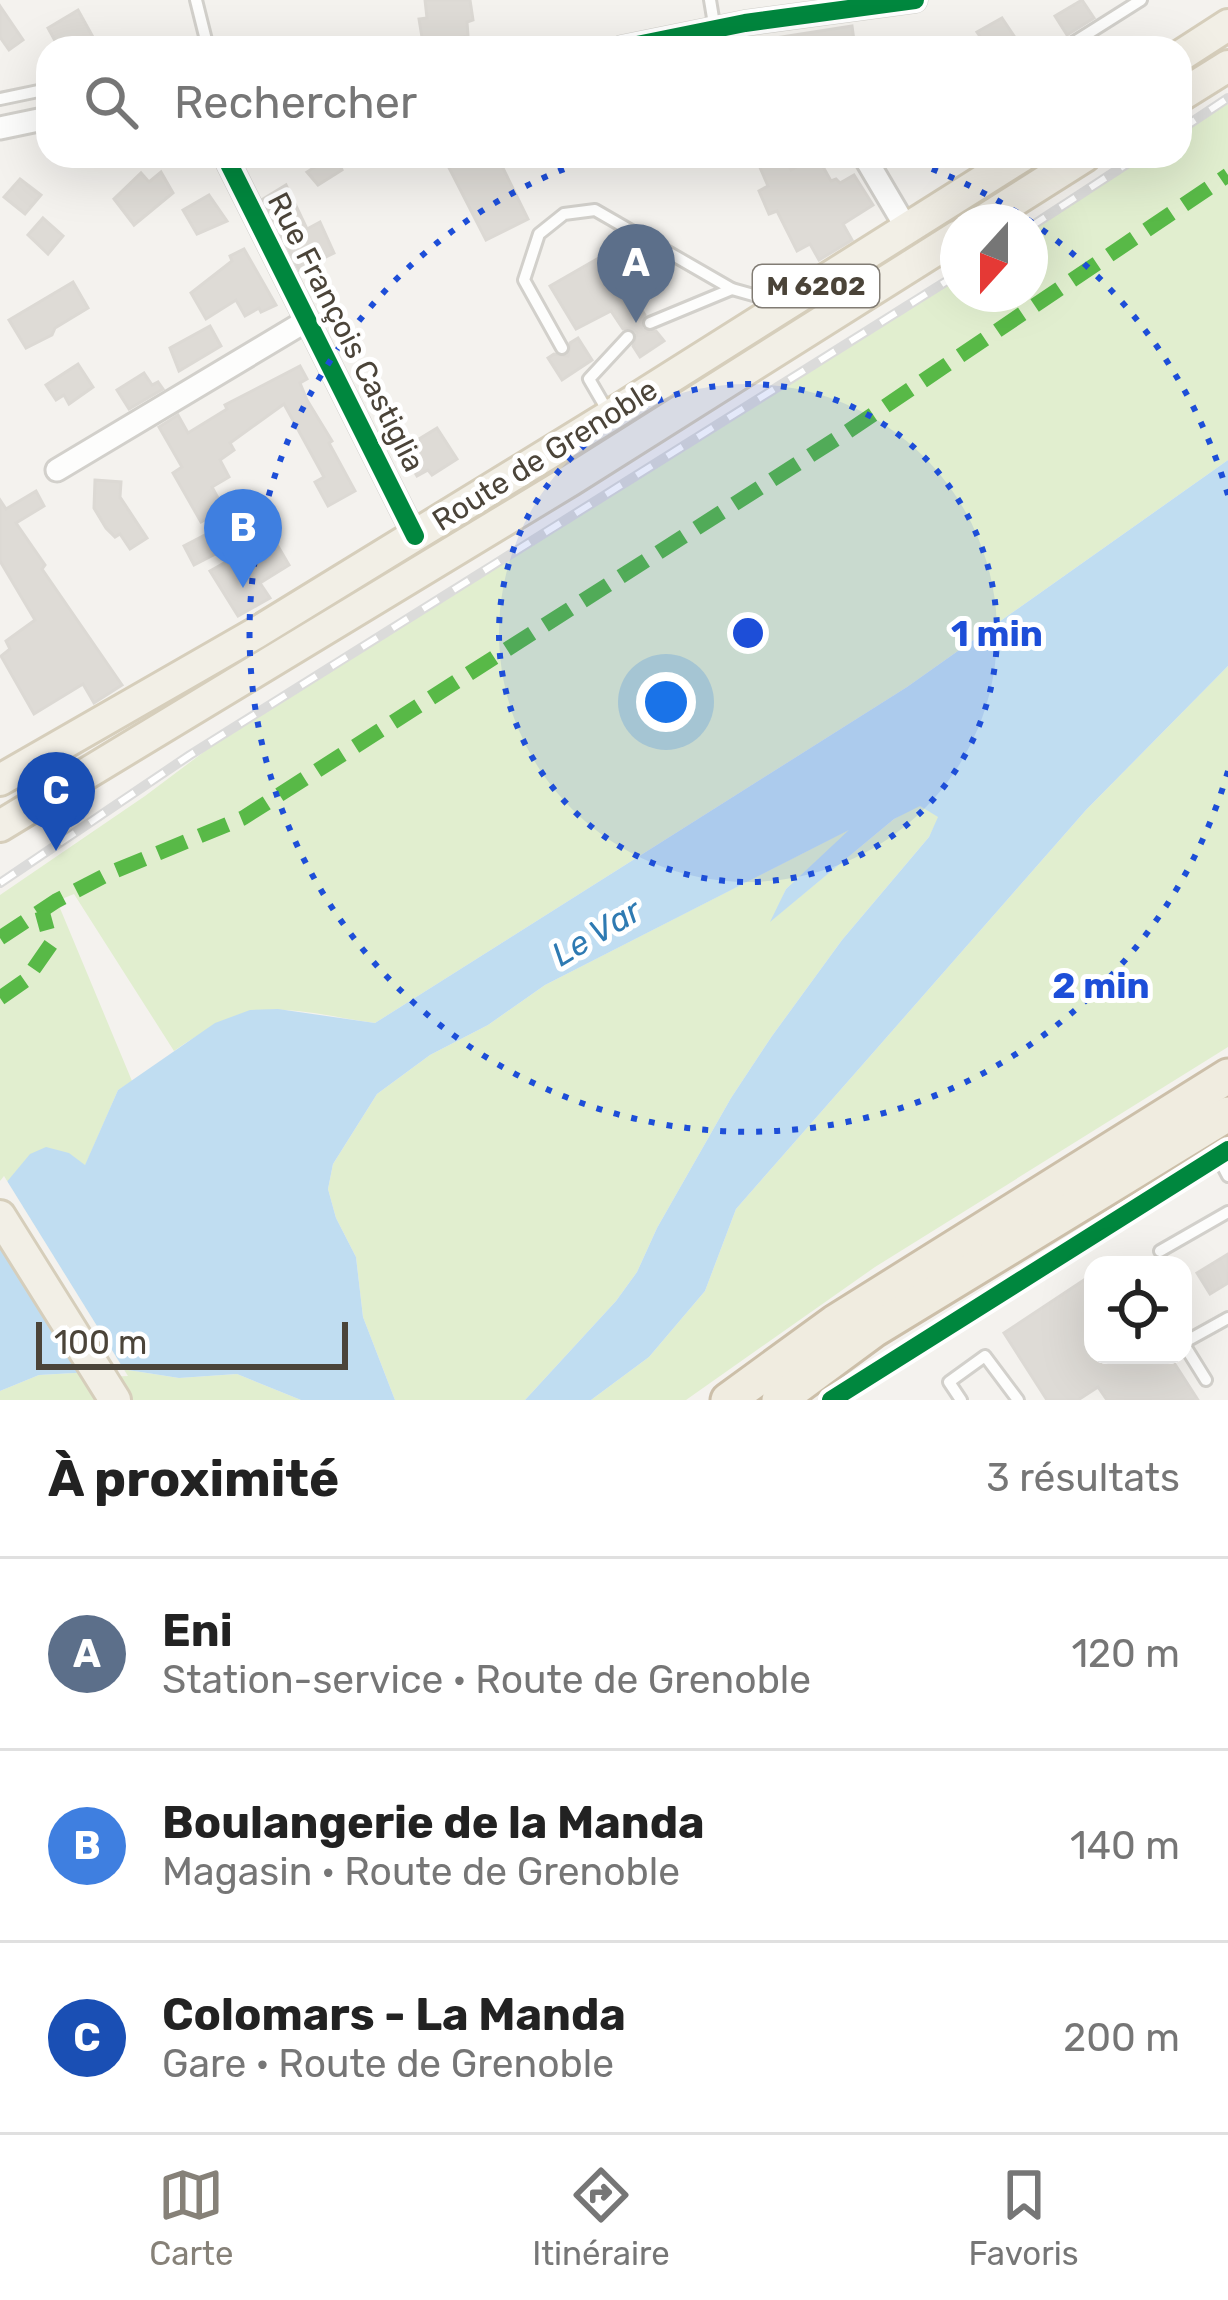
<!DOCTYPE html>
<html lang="fr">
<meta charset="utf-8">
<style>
body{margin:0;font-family:Rubik,sans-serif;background:#f2f2f2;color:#222}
.controls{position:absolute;right:36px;bottom:36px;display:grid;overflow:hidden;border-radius:24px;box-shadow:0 12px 48px #0002}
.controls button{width:108px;height:108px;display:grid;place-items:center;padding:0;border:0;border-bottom:3px solid #e0e0e0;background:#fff;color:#222;font:60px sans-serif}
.compass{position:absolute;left:940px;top:204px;width:108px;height:108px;border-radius:50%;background:#fff;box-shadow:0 12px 48px #0002;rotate:201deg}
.scale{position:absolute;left:36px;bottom:30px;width:312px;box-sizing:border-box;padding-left:12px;border:6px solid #4b4439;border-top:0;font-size:33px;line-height:42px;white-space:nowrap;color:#4b4439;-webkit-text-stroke:9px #fff;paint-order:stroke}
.you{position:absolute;left:666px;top:702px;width:42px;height:42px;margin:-30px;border:9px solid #fff;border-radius:50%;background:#1a73e8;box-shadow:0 0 0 18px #1a73e833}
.badge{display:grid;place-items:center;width:78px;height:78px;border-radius:50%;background:#868178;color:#fff;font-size:39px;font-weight:700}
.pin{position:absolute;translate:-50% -99px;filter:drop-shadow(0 3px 6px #0008)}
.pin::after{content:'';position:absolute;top:63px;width:42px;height:36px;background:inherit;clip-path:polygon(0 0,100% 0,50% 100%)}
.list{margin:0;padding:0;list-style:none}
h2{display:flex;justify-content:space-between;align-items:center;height:156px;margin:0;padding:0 48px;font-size:51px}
h2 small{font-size:39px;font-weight:400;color:#767676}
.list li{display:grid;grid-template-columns:78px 1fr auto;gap:36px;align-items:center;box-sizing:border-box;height:192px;padding:0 48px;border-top:3px solid #e0e0e0}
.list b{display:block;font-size:45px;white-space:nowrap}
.list p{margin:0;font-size:39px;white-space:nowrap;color:#767676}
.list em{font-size:39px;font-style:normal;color:#767676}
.icon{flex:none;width:66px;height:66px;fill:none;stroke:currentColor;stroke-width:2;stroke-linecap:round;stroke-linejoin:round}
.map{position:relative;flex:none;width:1228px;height:1400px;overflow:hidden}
.search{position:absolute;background:#fff;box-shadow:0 12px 48px #0002;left:36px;right:36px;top:36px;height:132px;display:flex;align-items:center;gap:30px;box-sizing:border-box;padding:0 42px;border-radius:36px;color:#767676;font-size:45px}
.sheet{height:732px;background:#fff}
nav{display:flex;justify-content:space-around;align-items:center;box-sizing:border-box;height:168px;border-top:3px solid #e0e0e0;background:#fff;font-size:33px;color:#767676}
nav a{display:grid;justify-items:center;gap:6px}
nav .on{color:#868178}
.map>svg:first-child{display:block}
</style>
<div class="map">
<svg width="1228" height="1400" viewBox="0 0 1228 1400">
<rect width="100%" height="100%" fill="#f4f2ee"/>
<g fill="#e1eecf">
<path d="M1228 98V460L907 687 375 1023C280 1009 257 993 174 1051L74 894 57 901 132 1081 118 1090 85 1166 0 1190V895L145 796 245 721 958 274V294H1030V227L1139 156H1180V130Z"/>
<path d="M1228 666V1047L875 1267 686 1400H591L649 1357 705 1291 736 1209 1086 810Z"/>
<path d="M919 805 939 817 929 837 842 940 772 1036 731 1098 657 1228 637 1272 616 1301 525 1400H395L363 1317 356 1257 336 1218 328 1189 333 1164 377 1094 430 1055 488 1025 545 985 854 827 786 889 773 919 894 819Z"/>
<path d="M128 1370 179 1378 237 1374 301 1400H0V1391L39 1375Z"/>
</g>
<path fill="#c0ddf1" d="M1228 460V666L1086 810 736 1209 705 1291 649 1357 591 1400H525L616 1301 637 1272 657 1228 731 1098 772 1036 842 940 929 837 938 817 920 806 894 819 770 922 786 889 849 830 545 985 488 1025 430 1055 377 1094 333 1164 328 1189 336 1218 356 1257 363 1317 395 1400H301L237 1374 179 1378 128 1370 39 1375 0 1391V1190L30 1154 46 1147 69 1153 85 1165 118 1090 215 1023 250 1010 278 1009 375 1023 907 687Z"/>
<path fill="#f4f2ee" d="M4 1176 128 1376 83 1378 0 1245V1181Z"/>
<g fill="#dedbd6" stroke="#dcd9d4" stroke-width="3">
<path d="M425 0H470L473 20 467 22 468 36 423 43 419 19 427 18Z"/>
<path d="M1082 0 1094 18 1067 35 1055 16Z"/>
<path d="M0 6 23 40 9 50 0 37Z"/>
<path d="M78 10 99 48H59L48 28Z"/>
<path d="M1002 18 1022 48H988L977 32Z"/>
<path d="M852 26 855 48H775V38Z"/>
<path d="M332 156H336L342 170 318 185 307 172Z"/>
<path d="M443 156H497L528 219 486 240Z"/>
<path d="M755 156H784L791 170 817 156 831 181 836 179 840 183 854 175 873 205 843 224 852 240 819 260 810 244 797 251 777 211 769 214 759 191 768 186Z"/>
<path d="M161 172 173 193 134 225 114 199 141 173 149 182Z"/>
<path d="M20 179 41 195 25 214 4 197Z"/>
<path d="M286 185 307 229 320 222 334 253 299 270 263 199Z"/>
<path d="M209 195 227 221 197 234 183 210Z"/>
<path d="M43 218 63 236 48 254 28 235Z"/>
<path d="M618 247 641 283 630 292 645 315 642 328 648 332 656 331 664 341 640 357 633 346 637 333 631 328 623 329 611 311 576 329 550 286Z"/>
<path d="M244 249 276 305 261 312 259 308 245 316 236 300 206 319 191 293 232 261 230 256Z"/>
<path d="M73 282 88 308 55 328 52 335 26 348 9 320Z"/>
<path d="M210 326 221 346 179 371 170 348Z"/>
<path d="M578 338 592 360 562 380 548 358 554 354 568 356 570 343Z"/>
<path d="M78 364 93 387 69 404 64 395 56 400 46 385Z"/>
<path d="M300 366 307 379 300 383 307 400 332 441 329 443 355 491 328 506 315 482 324 477 284 404 230 443 234 450 220 460 229 477 212 487 224 509 201 522 173 473 182 467 159 427 178 415 188 433 227 409 225 405Z"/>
<path d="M144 373 152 385 158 382 163 389 129 409 117 390Z"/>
<path d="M437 428 457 459 432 475 428 470 417 476 401 450Z"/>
<path d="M95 480 121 482 120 497 147 538 130 549 120 534 115 537 106 528 94 508Z"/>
<path d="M36 491 44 506 16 523 45 565 42 569 122 685 94 703 83 684 34 714 1 656 10 649 6 641 35 620 0 561V500L6 509Z"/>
<path d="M205 535 215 554 194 565 184 546Z"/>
<path d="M272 536 289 565 260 583 270 598 238 616 210 571Z"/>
<path d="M1228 1254V1283L1210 1294 1197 1273Z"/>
<path d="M1093 1274V1355H1169L1198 1400H1107L1098 1387 1078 1400H1047L1004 1333Z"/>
</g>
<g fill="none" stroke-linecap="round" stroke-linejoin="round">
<g stroke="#d2d0cb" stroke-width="16">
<g id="service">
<path d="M196 0 208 48"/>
<path d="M710 0 715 30"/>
<path d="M1065 48 1141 0"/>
<path d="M0 99 48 89"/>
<path d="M650 323 732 289"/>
<path d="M562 348 524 280 539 234 564 214 595 210 732 289 778 302"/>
<path d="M610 415 589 379 628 337"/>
<path d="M1218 1157 1228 1176"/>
<path d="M1160 1251 1228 1212"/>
<path d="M1206 1380 1183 1343 1228 1318"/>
<path d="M831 1400 1228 1150"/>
<path d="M961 1400 949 1382 985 1356 1018 1400"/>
</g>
</g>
<g stroke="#d2d0cb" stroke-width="27">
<g id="minor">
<path d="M622 48 745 23 915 0"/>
<path d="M0 128 48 118"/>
<path d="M225 156 415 536"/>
<path d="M864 156 907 229"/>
<path d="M57 470 306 321"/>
</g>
</g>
<g stroke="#d6cebb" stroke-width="36">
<g id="primary">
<path d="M1180 56 1228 25"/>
<path d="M1180 96 1228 66"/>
<path d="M981 222 1085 156"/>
<path d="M0 780 256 633 611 415 1022 156"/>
<path d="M0 826 571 480 958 236"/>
<path d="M0 1216 115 1400"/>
</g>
</g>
<g stroke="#ccbfa9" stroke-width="39">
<g id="trunk">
<path d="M728 1400 835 1322 1228 1076"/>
<path d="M779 1400 874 1330 1228 1114"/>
</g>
</g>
<use href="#service" stroke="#fdfdfc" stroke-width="10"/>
<use href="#minor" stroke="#fdfdfc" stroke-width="21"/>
<use href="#primary" stroke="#f2efe6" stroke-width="30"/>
<use href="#trunk" stroke="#f0ece0" stroke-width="33"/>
<g stroke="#dbdbda" stroke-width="10">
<g id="rail">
<path d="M1180 130 1228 98"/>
<path d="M1030 227 1139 156"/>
<path d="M0 883 190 755 958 274"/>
</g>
</g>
<use href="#rail" stroke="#fff" stroke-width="6" stroke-dasharray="18" stroke-linecap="butt"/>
<g stroke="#58b947" stroke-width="15" stroke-dasharray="30 15" stroke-linecap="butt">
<path d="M0 938 56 901 110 873 243 818 847 432 1228 175"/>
<path d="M0 998 26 980 51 944 42 911"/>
</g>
<g stroke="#fff" stroke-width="26">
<g id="cycleway">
<path d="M622 48 745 23 915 0"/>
<path d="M225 156 415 536"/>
<path d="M831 1400 1228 1150"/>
</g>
</g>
<use href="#cycleway" stroke="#00873e" stroke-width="18"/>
</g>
<circle cx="748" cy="633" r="249" fill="#1d4ed8" fill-opacity=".12"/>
<g fill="none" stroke="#1d4ed8" stroke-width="6" stroke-dasharray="6 12">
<circle cx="748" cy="633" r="249"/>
<path d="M1228 771A499 499 0 1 1 598 157M898 157A499 499 0 0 1 1228 495"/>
</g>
<g text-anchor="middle" stroke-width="10" stroke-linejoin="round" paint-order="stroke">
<rect fill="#fff" stroke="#817c74" stroke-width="3" x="753" y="265" width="126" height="42" rx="9"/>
<g font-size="27" font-weight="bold" fill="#4b4439">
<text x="816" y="295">M 6202</text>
</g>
<g font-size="30" fill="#4b4439" stroke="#fff">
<text transform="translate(346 332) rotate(63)" y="10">Rue François Castiglia</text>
<text transform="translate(545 455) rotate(-32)" y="10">Route de Grenoble</text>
</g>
<g font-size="33" font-style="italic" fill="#2e7ab2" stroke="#fff">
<text transform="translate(596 932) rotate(-31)" y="12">Le Var</text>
</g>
</g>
<circle cx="748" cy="633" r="18" fill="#1d4ed8" stroke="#fff" stroke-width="6"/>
<g font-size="36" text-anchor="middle" font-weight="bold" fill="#1d4ed8" stroke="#fff" stroke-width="10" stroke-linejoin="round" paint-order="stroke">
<text x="997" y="646">1 min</text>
<text x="1101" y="998">2 min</text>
</g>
</svg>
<div class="controls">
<button><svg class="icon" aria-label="locate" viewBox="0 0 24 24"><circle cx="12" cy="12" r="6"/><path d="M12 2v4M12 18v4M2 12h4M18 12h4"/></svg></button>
</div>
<svg class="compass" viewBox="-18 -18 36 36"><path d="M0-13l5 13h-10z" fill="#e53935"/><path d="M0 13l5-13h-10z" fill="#767676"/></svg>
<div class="scale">100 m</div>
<div class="you"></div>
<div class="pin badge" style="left:636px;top:323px;background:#5c6f8a">A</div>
<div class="pin badge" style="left:243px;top:588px;background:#3f7fe0">B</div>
<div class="pin badge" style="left:56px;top:851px;background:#1a4fb4">C</div>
<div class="search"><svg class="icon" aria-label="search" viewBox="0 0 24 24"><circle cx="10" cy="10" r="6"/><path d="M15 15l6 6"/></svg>Rechercher</div>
</div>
<section class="sheet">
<h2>À proximité<small>3 résultats</small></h2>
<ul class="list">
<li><span class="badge" style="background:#5c6f8a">A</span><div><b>Eni</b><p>Station-service · Route de Grenoble</p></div><em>120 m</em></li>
<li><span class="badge" style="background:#3f7fe0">B</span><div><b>Boulangerie de la Manda</b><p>Magasin · Route de Grenoble</p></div><em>140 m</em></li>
<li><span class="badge" style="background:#1a4fb4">C</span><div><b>Colomars - La Manda</b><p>Gare · Route de Grenoble</p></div><em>200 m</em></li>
</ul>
</section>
<nav>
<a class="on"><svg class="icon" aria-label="map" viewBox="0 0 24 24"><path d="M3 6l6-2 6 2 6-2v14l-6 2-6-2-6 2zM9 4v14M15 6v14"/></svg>Carte</a>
<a><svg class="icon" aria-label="directions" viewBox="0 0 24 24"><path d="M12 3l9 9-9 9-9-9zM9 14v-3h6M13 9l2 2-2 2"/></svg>Itinéraire</a>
<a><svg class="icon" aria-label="saved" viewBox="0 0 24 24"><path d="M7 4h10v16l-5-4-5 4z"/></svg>Favoris</a>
</nav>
